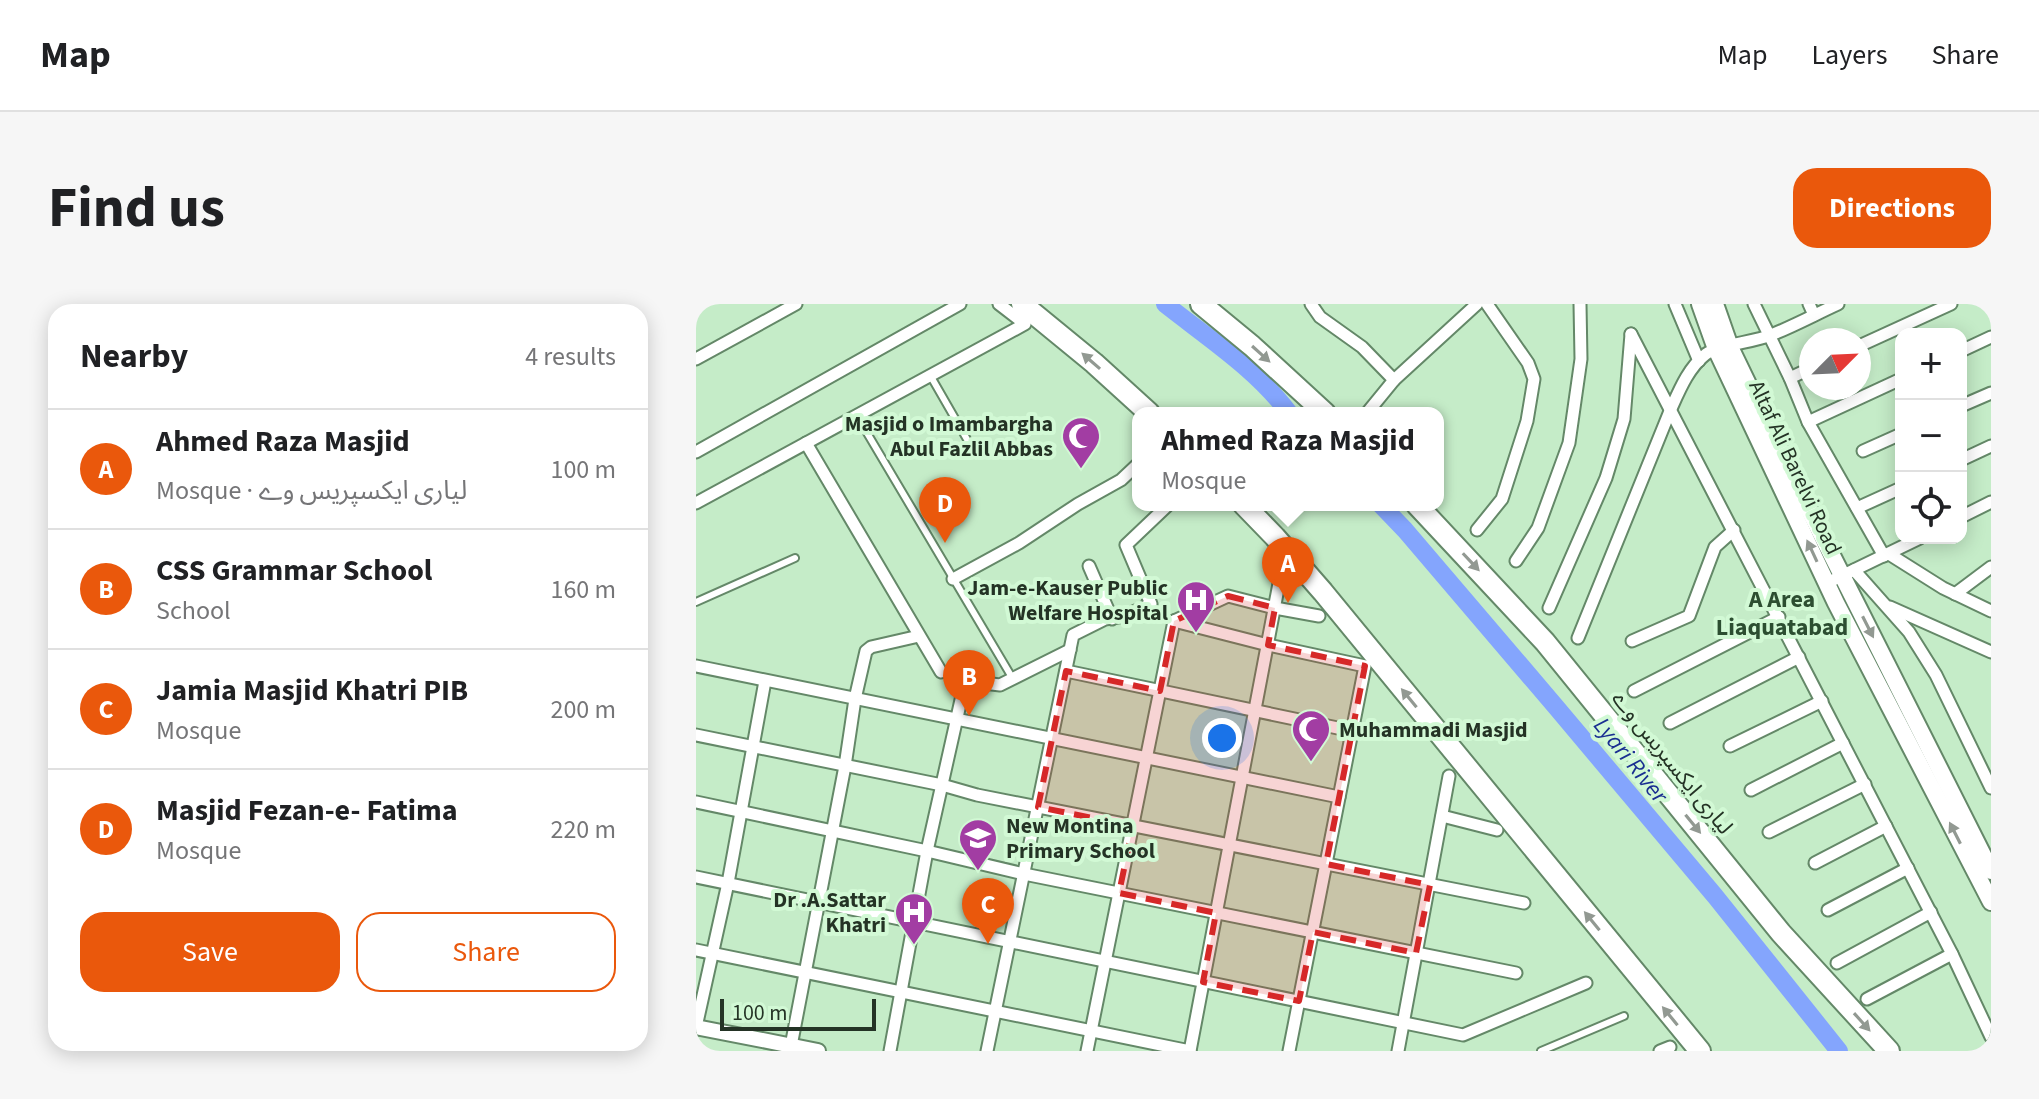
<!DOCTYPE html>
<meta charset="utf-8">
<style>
body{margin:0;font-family:"Source Sans 3","Noto Sans Arabic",sans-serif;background:#f6f6f6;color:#202124}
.controls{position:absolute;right:24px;top:24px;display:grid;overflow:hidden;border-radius:16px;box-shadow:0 4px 20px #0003}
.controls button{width:72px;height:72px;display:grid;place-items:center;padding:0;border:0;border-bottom:2px solid #e0e0e0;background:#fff;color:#202124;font:40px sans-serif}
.compass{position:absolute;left:1103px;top:24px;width:72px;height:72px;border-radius:50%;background:#fff;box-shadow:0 4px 20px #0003;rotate:66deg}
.scale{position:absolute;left:24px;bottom:20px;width:156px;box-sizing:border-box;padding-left:8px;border:4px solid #243325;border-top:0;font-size:22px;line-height:28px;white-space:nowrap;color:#243325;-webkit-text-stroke:6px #d2f9d5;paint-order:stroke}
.you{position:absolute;left:526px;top:434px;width:28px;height:28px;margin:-20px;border:6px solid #fff;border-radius:50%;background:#1a73e8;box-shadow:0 0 0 12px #1a73e833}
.badge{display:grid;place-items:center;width:52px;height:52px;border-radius:50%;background:#ea580c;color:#fff;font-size:26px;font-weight:700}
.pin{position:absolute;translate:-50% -66px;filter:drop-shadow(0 2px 4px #0008)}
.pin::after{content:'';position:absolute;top:42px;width:28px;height:24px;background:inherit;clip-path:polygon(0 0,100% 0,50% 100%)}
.popup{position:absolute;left:436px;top:103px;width:312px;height:104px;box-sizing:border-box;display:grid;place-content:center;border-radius:16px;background:#fff;filter:drop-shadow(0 2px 6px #0005);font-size:26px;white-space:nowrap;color:#757577}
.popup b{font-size:30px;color:#202124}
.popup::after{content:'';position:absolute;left:50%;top:100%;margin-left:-16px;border:16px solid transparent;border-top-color:#fff}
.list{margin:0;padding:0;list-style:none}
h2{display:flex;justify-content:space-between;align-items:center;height:104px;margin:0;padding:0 32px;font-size:34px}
h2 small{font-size:26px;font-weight:400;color:#757577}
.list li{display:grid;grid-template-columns:52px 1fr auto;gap:24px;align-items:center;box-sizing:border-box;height:120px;padding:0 32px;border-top:2px solid #e0e0e0}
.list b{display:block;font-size:30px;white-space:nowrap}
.list p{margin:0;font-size:26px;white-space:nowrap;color:#757577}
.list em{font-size:26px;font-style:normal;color:#757577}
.actions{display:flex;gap:16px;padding:24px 32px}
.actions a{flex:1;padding:18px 0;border:2px solid #ea580c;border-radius:24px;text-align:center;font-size:28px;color:#ea580c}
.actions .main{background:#ea580c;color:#fff}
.icon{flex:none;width:44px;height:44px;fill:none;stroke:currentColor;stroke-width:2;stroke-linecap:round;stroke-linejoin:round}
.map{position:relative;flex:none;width:1295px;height:747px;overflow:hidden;border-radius:24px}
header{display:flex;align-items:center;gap:48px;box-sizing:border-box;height:112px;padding:0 40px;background:#fff;border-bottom:2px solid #e0e0e0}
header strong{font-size:38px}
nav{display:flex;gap:44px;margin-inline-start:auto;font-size:28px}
.intro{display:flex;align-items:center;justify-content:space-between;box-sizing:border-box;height:192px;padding:0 48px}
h1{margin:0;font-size:56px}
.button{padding:20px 36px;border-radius:24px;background:#ea580c;color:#fff;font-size:28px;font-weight:700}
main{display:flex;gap:48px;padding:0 48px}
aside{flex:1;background:#fff;border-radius:24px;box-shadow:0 4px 20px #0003}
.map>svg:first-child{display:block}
</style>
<header>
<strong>Map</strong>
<nav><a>Map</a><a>Layers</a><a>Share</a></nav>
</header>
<div class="intro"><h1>Find us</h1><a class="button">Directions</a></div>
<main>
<aside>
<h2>Nearby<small>4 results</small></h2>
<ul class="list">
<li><span class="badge">A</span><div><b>Ahmed Raza Masjid</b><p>Mosque · لیاری ایکسپریس وے</p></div><em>100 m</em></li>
<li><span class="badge">B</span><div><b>CSS Grammar School</b><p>School</p></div><em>160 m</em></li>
<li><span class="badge">C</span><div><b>Jamia Masjid Khatri PIB</b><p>Mosque</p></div><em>200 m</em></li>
<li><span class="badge">D</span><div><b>Masjid Fezan-e- Fatima</b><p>Mosque</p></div><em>220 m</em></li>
</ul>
<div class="actions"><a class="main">Save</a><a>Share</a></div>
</aside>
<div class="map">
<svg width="1295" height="747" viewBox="0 0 1295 747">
<rect width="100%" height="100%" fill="#c5ecc8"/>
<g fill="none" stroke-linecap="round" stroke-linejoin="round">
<g stroke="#84a5fd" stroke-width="18">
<path d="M469 0C512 34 560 65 593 109"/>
<path d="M685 201 709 226 860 403 1019 592 1143 747"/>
</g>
<g stroke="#648868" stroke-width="10">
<g id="service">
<path d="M234 71 280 151"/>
<path d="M161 112 317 375"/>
<path d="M0 298 99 254"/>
<path d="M845 747 928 712"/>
</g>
</g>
<g stroke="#648868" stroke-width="15">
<g id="minor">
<path d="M615 0 624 13 666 43 698 76"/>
<path d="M979 0 1003 57"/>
<path d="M1058 0 1094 74 1112 118 1188 252"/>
<path d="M1113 0 1118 11"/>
<path d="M935 30 1256 650 1295 733"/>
<path d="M1163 42 1255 0"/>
<path d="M1265 47 1295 33"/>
<path d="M0 55 100 0"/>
<path d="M1094 74 1115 64"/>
<path d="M1265 102 1295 89"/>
<path d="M671 109 698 76 781 0"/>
<path d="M1112 118 1205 75"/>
<path d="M110 139 245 368"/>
<path d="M1167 147 1205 130"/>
<path d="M0 148 264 0"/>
<path d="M1265 156 1295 142"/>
<path d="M0 199 329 20 303 0"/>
<path d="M1161 204 1205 184"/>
<path d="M1265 213 1295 198"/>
<path d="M781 226 806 195 831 117 838 75 832 59 791 0"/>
<path d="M1193 250 1247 284 1295 307"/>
<path d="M820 257 842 224 873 139 885 55 884 0"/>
<path d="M393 262 416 315"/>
<path d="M1158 266 1213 328 1240 371 1295 484"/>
<path d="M257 275 323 239 382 200 425 176 442 160"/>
<path d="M1131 279 1224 234"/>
<path d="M1259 290 1295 263"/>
<path d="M1194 303 1295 348"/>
<path d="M853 304 910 174 928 115 935 30"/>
<path d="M478 317 572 341 669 362 593 747"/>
<path d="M478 317 532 292 579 304 623 312"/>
<path d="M882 334 974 107C983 87 992 64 1010 50 1023 41 1058 38 1075 31 1098 22 1120 10 1142 0"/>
<path d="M936 337 993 312 1019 243 1038 226"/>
<path d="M0 362 643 493"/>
<path d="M370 367 656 427"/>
<path d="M938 387 1083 313"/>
<path d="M974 419 1103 353"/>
<path d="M0 431 246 481 281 491 828 599"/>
<path d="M1034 442 1126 397"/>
<path d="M1055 486 1147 439"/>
<path d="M0 498 231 547 328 570 820 669"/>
<path d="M746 512 801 526"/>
<path d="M1073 528 1169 480"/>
<path d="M1119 559 1190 522"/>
<path d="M0 573 767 731 890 679"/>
<path d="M1132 606 1212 564"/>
<path d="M0 646 494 747"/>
<path d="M1141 659 1235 608"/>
<path d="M1171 695 1256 650"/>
<path d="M0 723 32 579 69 377"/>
<path d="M95 742 149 462 159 395 170 347 175 343 223 332"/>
<path d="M194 747 231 547 269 378 271 377 304 381 374 346"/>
<path d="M291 747 377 331 409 315 428 312 455 300 430 241 471 202"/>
<path d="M391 747 478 317"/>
<path d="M494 747 584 274"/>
<path d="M702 747 753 472"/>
<path d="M964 747 974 743"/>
</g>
</g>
<g stroke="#648868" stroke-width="18">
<path id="tertiary" d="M0 723 122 747"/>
</g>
<g stroke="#648868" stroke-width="20">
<g id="secondary">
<path d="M1004 0 1020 45 1140 299 1295 598"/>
<path d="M1019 0 1034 43 1103 186 1295 567"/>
</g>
</g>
<g stroke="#648868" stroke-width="24">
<g id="motorway">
<path d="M326 0 398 59 453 109"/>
<path d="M505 0 556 42 629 109"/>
<path d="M548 201 579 233 627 288 1004 747"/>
<path d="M721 201 849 338 1085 629 1193 747"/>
</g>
</g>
<use href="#service" stroke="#fff" stroke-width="6"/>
<use href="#minor" stroke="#fff" stroke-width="11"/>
<use href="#tertiary" stroke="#fff" stroke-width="14"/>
<use href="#secondary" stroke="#fff" stroke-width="16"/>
<use href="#motorway" stroke="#fff" stroke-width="20"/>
</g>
<defs><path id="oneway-solid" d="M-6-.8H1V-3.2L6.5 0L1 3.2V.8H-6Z" transform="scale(2)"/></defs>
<g fill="#929992">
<use href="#oneway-solid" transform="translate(565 50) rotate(42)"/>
<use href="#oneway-solid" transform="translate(395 57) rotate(-139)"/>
<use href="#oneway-solid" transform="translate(1116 247) rotate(-115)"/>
<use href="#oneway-solid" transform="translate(775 258) rotate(47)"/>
<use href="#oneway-solid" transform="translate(1172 323) rotate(63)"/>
<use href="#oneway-solid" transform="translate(713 394) rotate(-129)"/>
<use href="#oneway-solid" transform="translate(997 520) rotate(51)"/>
<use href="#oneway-solid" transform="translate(1259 529) rotate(-117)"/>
<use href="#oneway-solid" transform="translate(896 617) rotate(-129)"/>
<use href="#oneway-solid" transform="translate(974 712) rotate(-129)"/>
<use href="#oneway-solid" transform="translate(1166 718) rotate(48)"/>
</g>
<path fill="#d62828" fill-opacity="0.2" stroke="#d62828" stroke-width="6" stroke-dasharray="16 10" stroke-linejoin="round" d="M532 292 579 304 572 341 669 362 630 560 734 581 720 649 617 628 603 697 507 678 520 609 423 589 437 522 342 503 370 367 464 387 478 317Z"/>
<defs>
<g id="mosque-pin" transform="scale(2)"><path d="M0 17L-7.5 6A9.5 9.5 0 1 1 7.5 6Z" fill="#a23da3" stroke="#d2f9d5"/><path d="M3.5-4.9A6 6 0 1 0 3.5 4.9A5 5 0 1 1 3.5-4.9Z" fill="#fff"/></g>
<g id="hospital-pin" transform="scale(2)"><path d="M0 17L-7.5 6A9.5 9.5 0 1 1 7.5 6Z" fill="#a23da3" stroke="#d2f9d5"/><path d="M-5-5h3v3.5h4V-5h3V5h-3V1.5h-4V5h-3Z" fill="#fff"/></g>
<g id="school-pin" transform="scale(2)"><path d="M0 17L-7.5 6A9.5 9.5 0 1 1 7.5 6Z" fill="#a23da3" stroke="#d2f9d5"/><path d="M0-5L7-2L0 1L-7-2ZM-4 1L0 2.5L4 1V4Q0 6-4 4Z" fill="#fff"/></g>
</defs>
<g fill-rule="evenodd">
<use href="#mosque-pin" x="385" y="132"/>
<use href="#hospital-pin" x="500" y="296"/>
<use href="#mosque-pin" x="615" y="425"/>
<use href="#school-pin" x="282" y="534"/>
<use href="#hospital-pin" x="218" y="608"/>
</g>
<g text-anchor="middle" stroke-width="8" stroke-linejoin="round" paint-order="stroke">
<g font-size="22" font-weight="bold" fill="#243325" stroke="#d2f9d5" text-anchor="end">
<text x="357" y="127">Masjid o Imambargha<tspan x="357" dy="25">Abul Fazlil Abbas</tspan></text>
<text x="472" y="291">Jam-e-Kauser Public<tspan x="472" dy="25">Welfare Hospital</tspan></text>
<text x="643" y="433" text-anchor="start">Muhammadi Masjid</text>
<text x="310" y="529" text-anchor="start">New Montina<tspan x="310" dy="25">Primary School</tspan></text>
<text x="190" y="603">Dr .A.Sattar<tspan x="190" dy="25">Khatri</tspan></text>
</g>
<g font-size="22" fill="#243325" stroke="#d2f9d5">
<text transform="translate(1100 163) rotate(65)" y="8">Altaf Ali Barelvi Road</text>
<text transform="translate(977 458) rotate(51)" y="8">لیاری ایکسپریس وے</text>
</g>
<g font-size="24" font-weight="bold" fill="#2c4e31" stroke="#d2f9d5">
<text x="1086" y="303">A Area<tspan x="1086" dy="28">Liaquatabad</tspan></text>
</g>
<g font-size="24" font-style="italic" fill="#1a2f91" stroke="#d2f9d5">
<text transform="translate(935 456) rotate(51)" y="8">Lyari River</text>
</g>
</g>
</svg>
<div class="controls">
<button>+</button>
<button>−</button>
<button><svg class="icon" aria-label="locate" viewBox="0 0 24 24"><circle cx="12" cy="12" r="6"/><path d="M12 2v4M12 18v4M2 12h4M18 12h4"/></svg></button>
</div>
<svg class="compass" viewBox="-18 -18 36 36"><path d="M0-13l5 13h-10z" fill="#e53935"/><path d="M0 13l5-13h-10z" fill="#757577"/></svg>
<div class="scale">100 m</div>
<div class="you"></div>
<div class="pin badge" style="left:592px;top:299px">A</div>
<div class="popup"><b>Ahmed Raza Masjid</b>Mosque</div>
<div class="pin badge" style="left:273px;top:412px">B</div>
<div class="pin badge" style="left:292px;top:640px">C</div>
<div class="pin badge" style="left:249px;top:239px">D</div>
</div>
</main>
